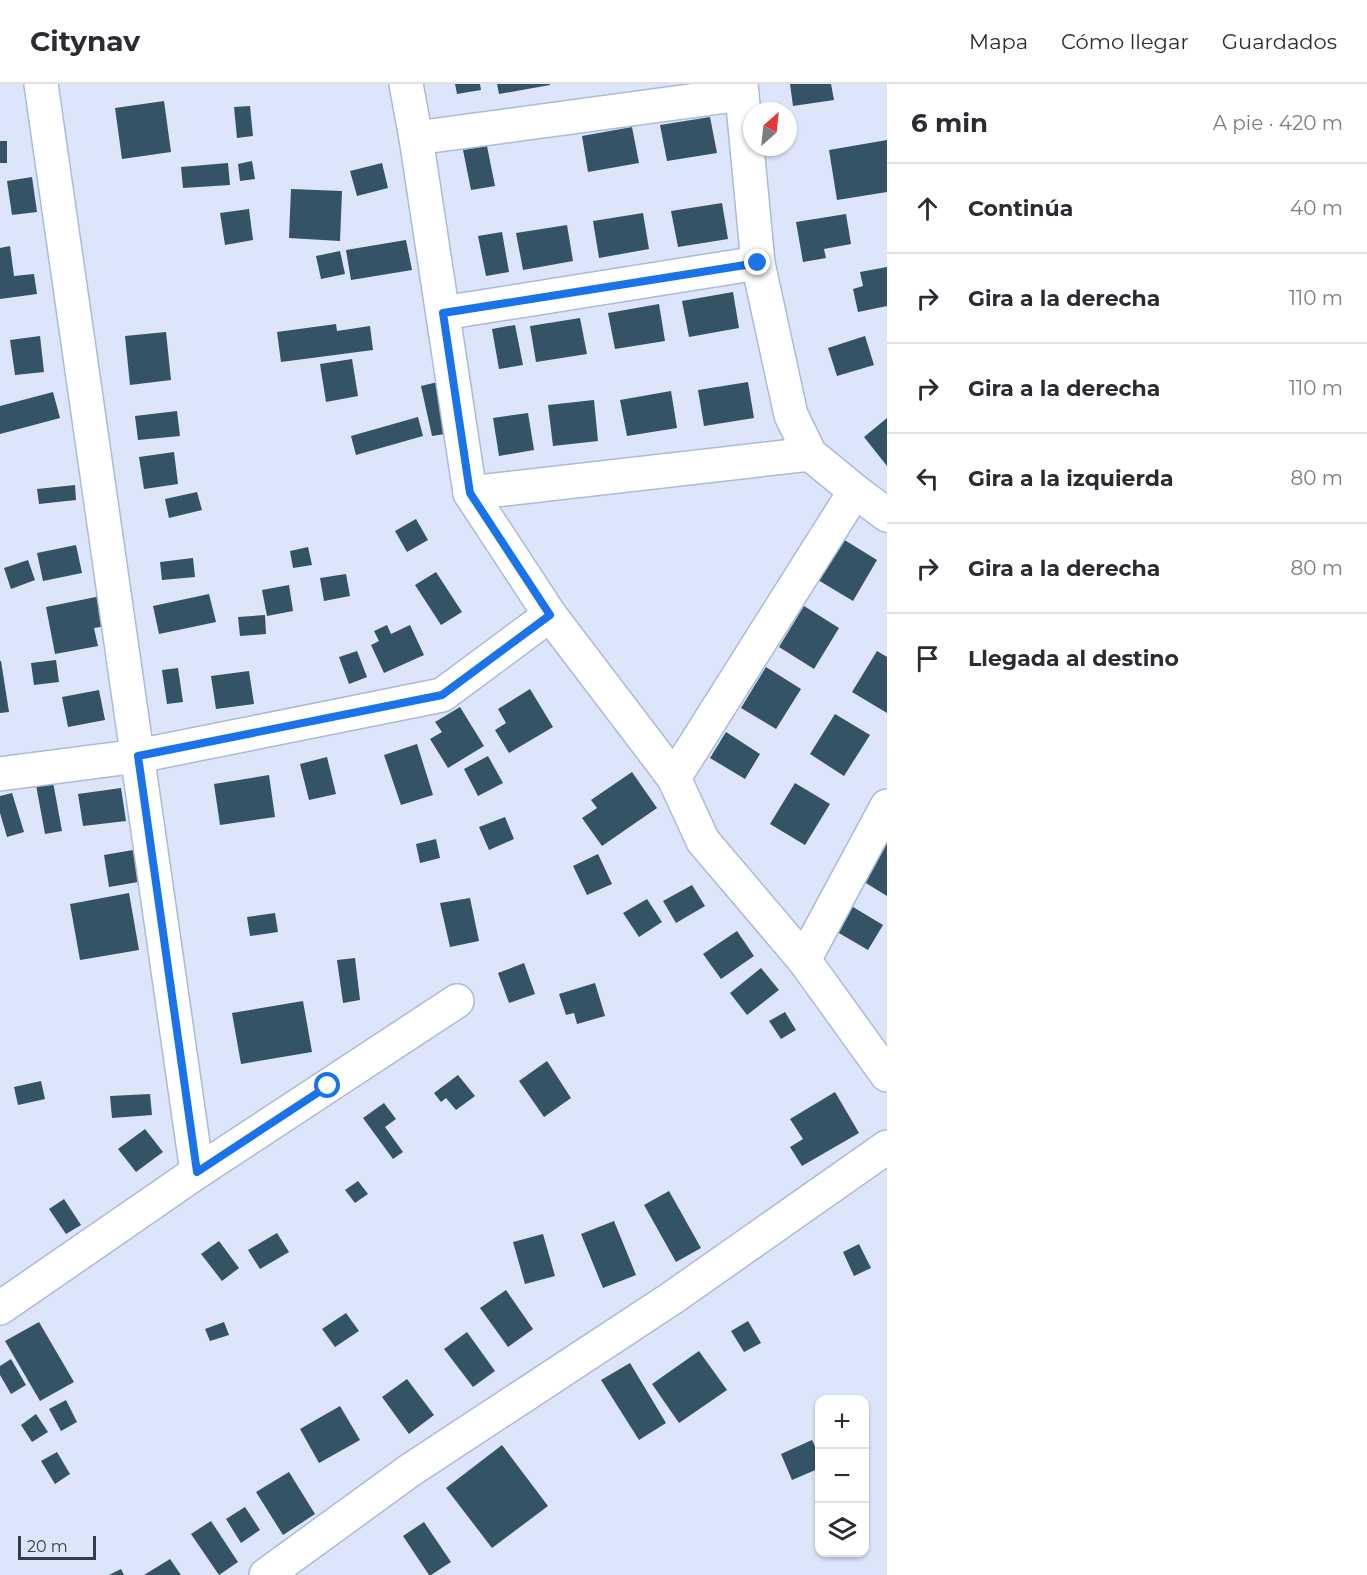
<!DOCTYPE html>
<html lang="es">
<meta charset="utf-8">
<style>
body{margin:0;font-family:Montserrat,sans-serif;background:#f7f7f7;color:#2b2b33}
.controls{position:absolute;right:18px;bottom:18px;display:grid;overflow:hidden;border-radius:12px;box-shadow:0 2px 4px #0004}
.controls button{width:54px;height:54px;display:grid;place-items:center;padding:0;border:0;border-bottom:2px solid #e1e1e2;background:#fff;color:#2b2b33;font:30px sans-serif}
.compass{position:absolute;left:743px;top:18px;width:54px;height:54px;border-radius:50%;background:#fff;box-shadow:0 2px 4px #0004;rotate:27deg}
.scale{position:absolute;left:18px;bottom:15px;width:78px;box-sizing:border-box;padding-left:6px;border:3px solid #353c49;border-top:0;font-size:16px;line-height:21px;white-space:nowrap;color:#353c49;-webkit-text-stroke:4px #dce5f9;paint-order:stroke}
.stop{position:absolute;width:18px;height:18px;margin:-14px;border:4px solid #1a73e8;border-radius:50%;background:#fff}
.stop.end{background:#1a73e8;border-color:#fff;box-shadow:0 2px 6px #0008}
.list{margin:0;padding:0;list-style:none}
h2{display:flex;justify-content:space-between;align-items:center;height:78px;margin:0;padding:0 24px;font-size:26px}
h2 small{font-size:20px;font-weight:400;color:#7c7c81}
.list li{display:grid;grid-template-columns:39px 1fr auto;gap:18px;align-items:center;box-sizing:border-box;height:90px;padding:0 24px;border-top:2px solid #e1e1e2}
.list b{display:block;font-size:22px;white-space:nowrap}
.list em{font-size:20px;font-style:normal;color:#7c7c81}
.icon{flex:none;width:33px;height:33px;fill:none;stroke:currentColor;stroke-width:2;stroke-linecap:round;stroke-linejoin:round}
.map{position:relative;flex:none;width:887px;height:1491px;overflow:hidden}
header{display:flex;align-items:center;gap:36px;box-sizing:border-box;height:84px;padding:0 30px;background:#fff;border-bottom:2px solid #e1e1e2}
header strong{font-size:28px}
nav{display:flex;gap:33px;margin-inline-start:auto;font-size:21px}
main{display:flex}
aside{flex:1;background:#fff}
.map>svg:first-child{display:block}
</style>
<header>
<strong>Citynav</strong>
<nav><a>Mapa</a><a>Cómo llegar</a><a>Guardados</a></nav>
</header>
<main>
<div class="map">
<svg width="887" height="1491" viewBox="0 0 887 1491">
<rect width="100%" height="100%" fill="#dce5f9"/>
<g fill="#345366">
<path d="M455 0H480L481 6 457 10Z"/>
<path d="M497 0H550V1L499 10Z"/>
<path d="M790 0H831L834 16 793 22Z"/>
<path d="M164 17 171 68 122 75 115 24Z"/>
<path d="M250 22 253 52 237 54 234 23Z"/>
<path d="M710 33 717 69 667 77 660 41Z"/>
<path d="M632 43 639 79 588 88 582 52Z"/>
<path d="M887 56V108L837 116 829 66Z"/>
<rect x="0" y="57" width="7" height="22"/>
<path d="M487 62 495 102 471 106 463 66Z"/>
<path d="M252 77 255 95 240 97 238 80Z"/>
<path d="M228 79 230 101 183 104 181 83Z"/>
<path d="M382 79 388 104 357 112 350 87Z"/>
<path d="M32 93 37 128 12 131 7 97Z"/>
<path d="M291 105 342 107 340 157 289 154Z"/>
<path d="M722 119 728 155 678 163 671 127Z"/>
<path d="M249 125 253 156 225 161 220 129Z"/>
<path d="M643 129 649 165 599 174 593 137Z"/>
<path d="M846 130 851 160 824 165 826 174 803 178 796 138Z"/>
<path d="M567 141 573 177 523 186 516 149Z"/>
<path d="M502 148 509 188 486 192 478 152Z"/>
<path d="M406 156 412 186 351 196 346 166Z"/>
<path d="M10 162 14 192 34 190 37 210 0 215V164Z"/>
<path d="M340 167 345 190 321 195 316 172Z"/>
<path d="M887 183V222L858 228 853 205 863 202 860 188Z"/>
<path d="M733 208 739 244 689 253 682 217Z"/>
<path d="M659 220 665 257 615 265 608 229Z"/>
<path d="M580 234 587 270 536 278 530 242Z"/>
<path d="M336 240 337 247 370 242 373 266 281 278 277 248Z"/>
<path d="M515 241 523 281 499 285 492 245Z"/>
<path d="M166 248 171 296 130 301 125 252Z"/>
<path d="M40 252 44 288 15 291 10 256Z"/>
<path d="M865 252 874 281 837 292 828 264Z"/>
<path d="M352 275 358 312 326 318 320 280Z"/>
<path d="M442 297 448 326 440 327 445 350 432 352 421 302Z"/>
<path d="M748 298 754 334 704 342 698 306Z"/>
<path d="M671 307 677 344 627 352 620 316Z"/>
<path d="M53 308 60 334 0 350V322Z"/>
<path d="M594 316 598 357 553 362 548 321Z"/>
<path d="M177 327 180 352 138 356 135 332Z"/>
<path d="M528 329 534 366 499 372 493 334Z"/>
<path d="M418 333 423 352 356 371 351 352Z"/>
<path d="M887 334V382L864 353Z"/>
<path d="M174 368 178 400 144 405 139 373Z"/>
<path d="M75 401 76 416 39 420 37 405Z"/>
<path d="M197 408 202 426 169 434 165 415Z"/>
<path d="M416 435 428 456 407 468 395 447Z"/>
<path d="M843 455 877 476 853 517 818 496Z"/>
<path d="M76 461 82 489 43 497 37 469Z"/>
<path d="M308 463 312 481 293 484 290 467Z"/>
<path d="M193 474 195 493 162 496 160 478Z"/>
<path d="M28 476 35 496 11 505 4 484Z"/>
<path d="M436 488 462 528 441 541 415 501Z"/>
<path d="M346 490 350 512 324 517 320 494Z"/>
<path d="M289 501 293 527 267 532 262 506Z"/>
<path d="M209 510 216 538 159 550 153 522Z"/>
<path d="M101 512 107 542 94 544 98 562 55 570 46 523Z"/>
<path d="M804 522 839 544 814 585 779 563Z"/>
<path d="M265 531 266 550 240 552 238 533Z"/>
<path d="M387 541 391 550 410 541 424 571 384 589 371 561 379 557 374 547Z"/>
<path d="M357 567 367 593 349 600 339 573Z"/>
<path d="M877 567 887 573V629L852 608Z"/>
<path d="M56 576 59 598 34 601 31 579Z"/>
<path d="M0 577H1L9 628 0 629Z"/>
<path d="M766 583 801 605 776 645 741 624Z"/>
<path d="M178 584 183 618 167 620 162 586Z"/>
<path d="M249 587 254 620 216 625 211 592Z"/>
<path d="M530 605 553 643 509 669 495 646 506 639 498 625Z"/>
<path d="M99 606 105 636 68 643 62 613Z"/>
<path d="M460 623 484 662 448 684 430 655 442 648 435 638Z"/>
<path d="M835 630 870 651 844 692 810 670Z"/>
<path d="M726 648 760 670 745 695 710 674Z"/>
<path d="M417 660 433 711 401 721 384 671Z"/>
<path d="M488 672 503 699 478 712 464 685Z"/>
<path d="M327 673 336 710 309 716 300 680Z"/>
<path d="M632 688 657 724 602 762 582 734 597 724 591 716Z"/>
<path d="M269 691 275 733 220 741 214 700Z"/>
<path d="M53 698 62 747 45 750 36 701Z"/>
<path d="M795 699 830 720 805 761 770 740Z"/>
<path d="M121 704 126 737 83 742 78 710Z"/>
<path d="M12 709 24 748 7 753 0 729V712Z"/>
<path d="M505 733 514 755 489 766 479 743Z"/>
<path d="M887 754V812L861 796Z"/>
<path d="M436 755 440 774 420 779 416 760Z"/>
<path d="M133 766 138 798 109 803 104 771Z"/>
<path d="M598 770 612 800 587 811 573 782Z"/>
<path d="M692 801 705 822 676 839 663 817Z"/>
<path d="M129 809 139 866 80 876 70 820Z"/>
<path d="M470 814 479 857 450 863 440 819Z"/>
<path d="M647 815 662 838 639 853 623 829Z"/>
<path d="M848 820 883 841 868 866 832 845Z"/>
<path d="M275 829 278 848 250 852 247 833Z"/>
<path d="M737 847 754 872 721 895 703 870Z"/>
<path d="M355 874 360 916 343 919 337 876Z"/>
<path d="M524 879 535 910 509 919 498 889Z"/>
<path d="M761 884 779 906 747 931 730 909Z"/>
<path d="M595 899 605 932 577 940 574 929 566 931 559 910Z"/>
<path d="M303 917 312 968 241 980 232 929Z"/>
<path d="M785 928 796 946 781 955 769 937Z"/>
<path d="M547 977 571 1014 544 1033 519 997Z"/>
<path d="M458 991 475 1012 456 1026 446 1014 441 1018 434 1009Z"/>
<path d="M41 997 45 1015 18 1021 14 1003Z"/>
<path d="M835 1008 859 1049 802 1082 790 1063 803 1055 790 1035Z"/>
<path d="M150 1010 152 1031 112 1034 110 1012Z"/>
<path d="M384 1019 396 1035 385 1043 403 1068 393 1075 363 1034Z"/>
<path d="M145 1045 163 1068 136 1088 118 1065Z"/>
<path d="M358 1097 368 1110 355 1119 345 1106Z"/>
<path d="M669 1107 701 1164 676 1178 644 1121Z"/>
<path d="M64 1115 81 1141 66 1150 49 1125Z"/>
<path d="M614 1137 636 1191 603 1204 581 1150Z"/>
<path d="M277 1149 289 1168 260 1185 248 1166Z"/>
<path d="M543 1150 555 1192 525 1200 513 1158Z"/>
<path d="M219 1157 239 1184 222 1197 201 1170Z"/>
<path d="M859 1160 871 1184 854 1192 843 1168Z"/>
<path d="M506 1206 533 1245 508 1263 480 1224Z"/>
<path d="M346 1229 359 1247 335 1263 322 1245Z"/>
<path d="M748 1237 761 1259 744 1268 731 1247Z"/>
<path d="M39 1238 74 1298 40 1317 5 1257Z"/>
<path d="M224 1238 229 1251 210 1257 205 1245Z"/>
<path d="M467 1248 495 1287 473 1303 444 1265Z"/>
<path d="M699 1267 727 1306 679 1339 652 1300Z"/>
<path d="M11 1275 26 1301 11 1310 0 1291V1282Z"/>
<path d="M630 1279 666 1339 639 1356 601 1296Z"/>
<path d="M407 1295 434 1331 409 1350 382 1313Z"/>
<path d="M66 1316 77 1338 61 1347 49 1325Z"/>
<path d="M340 1322 360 1356 319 1379 300 1345Z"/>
<path d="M36 1330 48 1348 32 1358 21 1341Z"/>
<path d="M812 1356 820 1373V1384L792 1396 781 1370Z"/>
<path d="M502 1361 548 1422 492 1464 446 1404Z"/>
<path d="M57 1368 70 1390 55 1400 41 1377Z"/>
<path d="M289 1388 315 1430 283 1451 256 1408Z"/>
<path d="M245 1423 260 1446 241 1459 226 1435Z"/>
<path d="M211 1437 238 1478 219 1491 191 1450Z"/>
<path d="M424 1438 451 1478 431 1491H429L403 1452Z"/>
<path d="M170 1475 181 1491H144Z"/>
<path d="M121 1485 124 1491H109Z"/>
</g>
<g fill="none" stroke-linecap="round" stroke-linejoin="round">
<g stroke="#abbad9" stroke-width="36">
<g id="minor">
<path d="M41 0 197 1088"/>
<path d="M406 0 416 54 470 409 550 531 674 694 703 757 804 876 887 991"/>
<path d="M741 0 758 179 791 331 810 370 855 407 887 431"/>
<path d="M416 54 742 10"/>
<path d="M443 229 758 179"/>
<path d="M470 409 810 370"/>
<path d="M0 690 138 672 442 611 550 531"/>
<path d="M674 694 855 407"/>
<path d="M804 876 887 722"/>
<path d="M0 1224 197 1088 457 917"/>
<path d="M266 1491 409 1387 672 1214 887 1063"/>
</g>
</g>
<use href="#minor" stroke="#fff" stroke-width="33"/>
</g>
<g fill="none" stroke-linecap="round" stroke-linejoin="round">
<path stroke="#1a73e8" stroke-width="8" d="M328 1002 197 1088 138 672 442 611 550 531 470 409 443 229 758 179"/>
</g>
</svg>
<div class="controls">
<button>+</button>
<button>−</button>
<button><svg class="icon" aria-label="layers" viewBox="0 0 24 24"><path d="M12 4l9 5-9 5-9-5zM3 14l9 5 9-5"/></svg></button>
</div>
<svg class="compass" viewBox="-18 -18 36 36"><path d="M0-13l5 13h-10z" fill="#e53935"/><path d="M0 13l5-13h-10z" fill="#7c7c81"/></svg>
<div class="scale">20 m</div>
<div class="stop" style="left:328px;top:1002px"></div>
<div class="stop end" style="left:758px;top:179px"></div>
</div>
<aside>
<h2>6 min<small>A pie · 420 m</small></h2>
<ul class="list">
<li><svg class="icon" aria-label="ahead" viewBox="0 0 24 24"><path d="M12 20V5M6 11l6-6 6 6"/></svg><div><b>Continúa</b></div><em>40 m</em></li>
<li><svg class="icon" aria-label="right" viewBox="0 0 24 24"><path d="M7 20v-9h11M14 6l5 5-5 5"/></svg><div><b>Gira a la derecha</b></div><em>110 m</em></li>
<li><svg class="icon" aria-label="right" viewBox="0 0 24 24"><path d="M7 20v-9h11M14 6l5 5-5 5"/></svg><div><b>Gira a la derecha</b></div><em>110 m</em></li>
<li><svg class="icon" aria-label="left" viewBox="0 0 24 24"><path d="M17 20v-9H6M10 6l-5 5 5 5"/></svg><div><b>Gira a la izquierda</b></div><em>80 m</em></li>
<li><svg class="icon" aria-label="right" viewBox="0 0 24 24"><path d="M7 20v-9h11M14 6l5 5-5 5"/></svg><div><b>Gira a la derecha</b></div><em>80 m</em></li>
<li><svg class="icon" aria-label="arrive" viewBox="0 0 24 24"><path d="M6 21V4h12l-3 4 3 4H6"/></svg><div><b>Llegada al destino</b></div></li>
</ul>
</aside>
</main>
